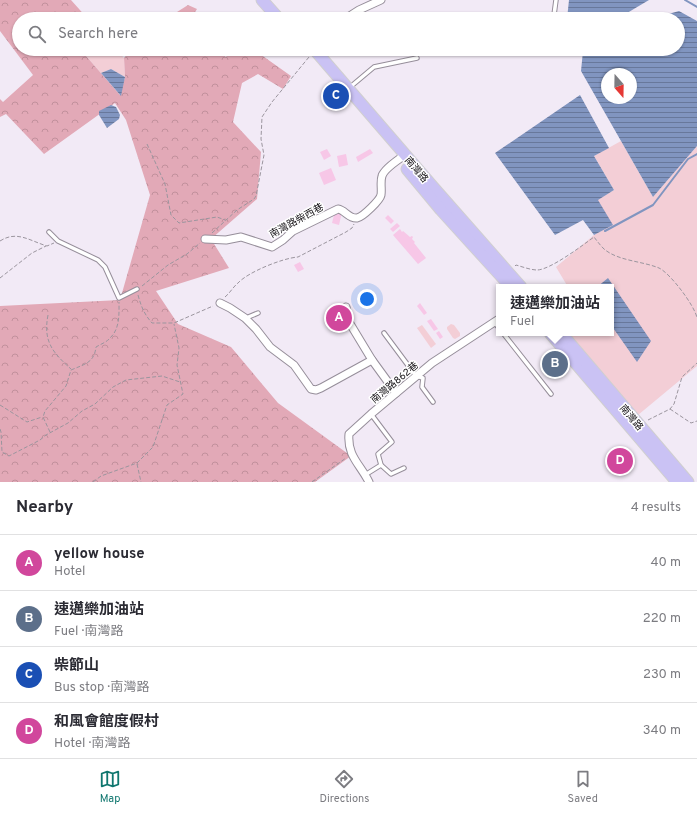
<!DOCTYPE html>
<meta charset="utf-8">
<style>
body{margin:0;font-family:Overpass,"Noto Sans TC",sans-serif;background:#f2f2f3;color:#2b2b33}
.compass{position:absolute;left:601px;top:68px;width:36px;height:36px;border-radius:50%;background:#fff;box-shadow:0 1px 3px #0004;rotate:160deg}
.you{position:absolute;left:367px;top:299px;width:14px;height:14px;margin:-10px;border:3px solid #fff;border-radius:50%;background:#1a73e8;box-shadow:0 0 0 6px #1a73e833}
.badge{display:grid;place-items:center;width:26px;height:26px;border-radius:50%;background:#0f766e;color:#fff;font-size:13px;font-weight:700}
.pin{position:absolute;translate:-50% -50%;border:2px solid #fff;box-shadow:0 1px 4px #0006}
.popup{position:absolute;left:496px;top:284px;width:118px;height:52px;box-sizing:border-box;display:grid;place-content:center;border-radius:0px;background:#fff;filter:drop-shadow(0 1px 3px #0005);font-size:13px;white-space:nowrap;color:#7c7c81}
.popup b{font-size:15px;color:#2b2b33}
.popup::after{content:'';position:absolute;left:50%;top:100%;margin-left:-8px;border:8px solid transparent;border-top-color:#fff}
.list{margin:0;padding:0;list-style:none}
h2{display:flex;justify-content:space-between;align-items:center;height:52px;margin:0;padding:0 16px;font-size:17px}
h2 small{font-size:13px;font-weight:400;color:#7c7c81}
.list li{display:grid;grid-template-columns:26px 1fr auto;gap:12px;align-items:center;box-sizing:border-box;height:56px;padding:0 16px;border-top:1px solid #e1e1e2}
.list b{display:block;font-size:15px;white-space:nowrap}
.list p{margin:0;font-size:13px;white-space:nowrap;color:#7c7c81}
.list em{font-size:13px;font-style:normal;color:#7c7c81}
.icon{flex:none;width:22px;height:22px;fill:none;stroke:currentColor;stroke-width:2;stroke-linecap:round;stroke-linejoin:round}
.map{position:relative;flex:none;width:697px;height:482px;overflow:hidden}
.search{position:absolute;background:#fff;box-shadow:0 1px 3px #0004;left:12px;right:12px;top:12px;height:44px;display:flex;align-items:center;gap:10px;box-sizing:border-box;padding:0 14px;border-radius:22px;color:#7c7c81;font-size:15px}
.sheet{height:276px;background:#fff}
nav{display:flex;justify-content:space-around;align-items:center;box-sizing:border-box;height:56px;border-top:1px solid #e1e1e2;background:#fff;font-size:11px;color:#7c7c81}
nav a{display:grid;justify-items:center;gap:2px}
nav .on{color:#0f766e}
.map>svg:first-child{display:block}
</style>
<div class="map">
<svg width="697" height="482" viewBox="0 0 697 482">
<defs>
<pattern id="forest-crowns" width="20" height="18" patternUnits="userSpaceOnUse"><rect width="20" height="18" fill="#e2a9b7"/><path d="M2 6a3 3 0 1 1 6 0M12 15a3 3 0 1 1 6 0" fill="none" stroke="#c1909c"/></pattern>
<pattern id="water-rules" width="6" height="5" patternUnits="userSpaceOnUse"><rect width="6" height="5" fill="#8195c0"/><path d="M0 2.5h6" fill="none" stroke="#68789b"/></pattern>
</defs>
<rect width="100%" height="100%" fill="#f2eaf6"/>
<g fill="#f3ced6">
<path d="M80 49H116L124 58 125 77 111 69 101 73Z"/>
<path d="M621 141 653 197 697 146V366L638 415 566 333H611V287H568L556 267 594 235 612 225 597 200 614 190 594 156Z"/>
<path d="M451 324 454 325 460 333V336L455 339 453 338 447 329V327Z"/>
<path d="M422 325 436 344 431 348 417 328Z"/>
</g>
<g fill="url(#forest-crowns)">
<path d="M0 0H71L88 19H19V49H80L120 95 125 77 124 58 132 49H214L226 57 231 49H253L291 76 283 89 258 74 242 83 233 122 261 152 257 199 211 239 229 268 156 291 178 324 231 347 278 403 351 456 315 482H0V306L120 300 150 195 126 120 115 103 44 154 6 114 0 117V99L3 102 33 75 0 31Z"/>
<path d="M188 5 197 9 191 19H166Z"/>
</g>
<g fill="url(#water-rules)" fill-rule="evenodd">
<path d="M569 0H649L617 19H567Z"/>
<path d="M679 11 697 21V146L653 197 581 71 583 51 586 49H678V19H651ZM607 74H631V98H607Z"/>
<path d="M111 69 125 77 121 96 101 73Z"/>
<path d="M580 95 609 148 594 156 614 190 598 200 613 225 594 235 583 220 555 235 495 153Z"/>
<path d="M111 105 116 107 120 115 119 119 107 128 99 115V111Z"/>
<path d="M608 278 651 341 637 362 611 325V287H597Z"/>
</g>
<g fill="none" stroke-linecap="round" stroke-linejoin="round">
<g stroke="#8195c0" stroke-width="2">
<path d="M685 0 697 7"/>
<path d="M605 231 653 205 688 159 697 154"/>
</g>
</g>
<g fill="#f7c7e7">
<path d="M327 149 331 156 324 160 320 152Z"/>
<path d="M370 149 373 153 358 162 356 157Z"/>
<path d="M346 154 348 165 339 167 337 156Z"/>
<path d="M331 168 336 180 324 185 319 173Z"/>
<path d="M335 211 342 212 339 225 332 223Z"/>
<path d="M388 215 394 221 391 224 385 218Z"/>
<path d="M397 223 400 226 393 232 390 229Z"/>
<path d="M400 229 402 232 399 235 403 231 410 237 412 236 413 237 412 239 415 242 414 243 426 258 418 264 393 235Z"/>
<path d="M300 262 304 269 298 272 294 265Z"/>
<path d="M420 303 427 313 424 315 417 306Z"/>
<path d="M431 319 438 329 434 331 427 321Z"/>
<path d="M439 331 443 337 440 339 436 333Z"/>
<path d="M555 357 563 367 550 377 542 367Z"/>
</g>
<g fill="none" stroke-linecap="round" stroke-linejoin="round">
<g stroke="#968e9a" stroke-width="5.5">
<g id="service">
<path d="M554 15 556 0"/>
<path d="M349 88 374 67 417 58"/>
<path d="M49 232 58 241 98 260 105 267 119 298 137 289"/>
<path d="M246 318 258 313"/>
<path d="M494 322 499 328"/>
<path d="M384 333 416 376 423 378 422 387 433 402"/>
<path d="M503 333 551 394"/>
<path d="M371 414 392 442 378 454 381 465 391 474 404 468"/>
<path d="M365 475 381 465"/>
</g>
</g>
<g stroke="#968e9a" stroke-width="9">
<g id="minor">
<path d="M345 19 359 10 381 0"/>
<path d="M205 239 226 240 241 237 272 247 283 240 293 231 338 209C345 210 349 219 357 218 363 217 380 200 381 195 382 189 380 182 382 176 384 169 399 159 405 155"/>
<path d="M220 303 230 308 245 318 256 329 270 347 294 365 311 389 316 390 321 388 372 360"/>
<path d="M346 307 349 322 372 360 396 393"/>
<path d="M369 482C360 464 347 456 349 434L371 414 432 363 499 319"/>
</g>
</g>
<g stroke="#d0cfd0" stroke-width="13">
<g id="primary">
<path d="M262 0 279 19"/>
<path d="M314 49 433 187 521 287"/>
<path d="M407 169 441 210 511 287"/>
<path d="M550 333 677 482"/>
<path d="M561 333 688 482"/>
</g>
</g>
<g stroke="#9b959e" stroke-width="1" stroke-dasharray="4 2" stroke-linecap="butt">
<path d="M147 144 165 184 171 215 179 223 217 217 225 220"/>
<path d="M212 233 237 210 254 199 256 196 264 155 261 139 262 117 272 102 309 57"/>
<path d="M0 241C17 230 30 241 47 246L54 243"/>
<path d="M515 266 516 265C523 267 531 270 537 270 550 270 583 245 594 237 597 241 600 245 604 249 618 261 642 261 659 268 670 273 695 306 697 318"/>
<path d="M0 278 32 253 46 246"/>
<path d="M142 286 168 265 187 254 200 243"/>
<path d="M138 295C141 306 144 314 152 323H174L213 306"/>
<path d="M225 297C230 293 233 287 238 283 248 272 283 258 298 257L346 232 352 228 354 224"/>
<path d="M48 315C43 341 52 352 71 369"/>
<path d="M0 405 27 422 42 417"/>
<path d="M670 409 691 423 697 421"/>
<path d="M648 420 670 409 674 404 682 377 697 363"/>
<path d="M0 429 1 432 2 452 9 456 40 440 46 435 68 423 82 411 95 404 113 387 126 380 162 376 180 382"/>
<path d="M50 432 43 417 45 411 66 386 71 370C85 364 94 363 96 347 101 344 107 342 110 338 120 329 119 314 119 302"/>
<path d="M137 464 141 482"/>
<path d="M93 482 101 476 137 463 153 447 167 405 183 394 177 365 179 348 174 324"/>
<path d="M312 482 346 458"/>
</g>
<use href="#service" stroke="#fff" stroke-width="3.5"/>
<use href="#minor" stroke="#fff" stroke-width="7"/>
<use href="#primary" stroke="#cac2f4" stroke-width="11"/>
</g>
<g text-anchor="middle" stroke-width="3" stroke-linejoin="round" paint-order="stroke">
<g font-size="10" fill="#141115" stroke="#fff">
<text transform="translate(417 169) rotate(49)" y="4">南灣路</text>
<text transform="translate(296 220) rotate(-29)" y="4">南灣路柴西巷</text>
<text transform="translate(394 382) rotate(-40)" y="4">南灣路862巷</text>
<text transform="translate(632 417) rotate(50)" y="4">南灣路</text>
</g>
</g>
</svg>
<svg class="compass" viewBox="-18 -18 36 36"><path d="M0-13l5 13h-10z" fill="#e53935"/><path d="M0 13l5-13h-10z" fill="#7c7c81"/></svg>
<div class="you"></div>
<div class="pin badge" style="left:339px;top:318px;background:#d1479c">A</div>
<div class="pin badge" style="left:555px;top:364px;background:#5c6f8a">B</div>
<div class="popup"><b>速邁樂加油站</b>Fuel</div>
<div class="pin badge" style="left:336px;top:96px;background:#1a4fb4">C</div>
<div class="pin badge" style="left:620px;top:461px;background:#d1479c">D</div>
<div class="search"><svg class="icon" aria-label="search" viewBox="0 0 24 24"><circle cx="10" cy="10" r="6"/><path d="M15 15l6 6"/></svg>Search here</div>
</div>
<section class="sheet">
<h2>Nearby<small>4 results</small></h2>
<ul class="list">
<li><span class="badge" style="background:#d1479c">A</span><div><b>yellow house</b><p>Hotel</p></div><em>40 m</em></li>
<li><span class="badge" style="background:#5c6f8a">B</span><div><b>速邁樂加油站</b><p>Fuel · 南灣路</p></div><em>220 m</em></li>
<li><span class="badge" style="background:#1a4fb4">C</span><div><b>柴節山</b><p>Bus stop · 南灣路</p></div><em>230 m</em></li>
<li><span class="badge" style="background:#d1479c">D</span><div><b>和風會館度假村</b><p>Hotel · 南灣路</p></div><em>340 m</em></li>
</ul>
</section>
<nav>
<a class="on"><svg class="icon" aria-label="map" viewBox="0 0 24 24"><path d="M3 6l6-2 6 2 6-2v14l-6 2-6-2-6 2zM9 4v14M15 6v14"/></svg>Map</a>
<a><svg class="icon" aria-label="directions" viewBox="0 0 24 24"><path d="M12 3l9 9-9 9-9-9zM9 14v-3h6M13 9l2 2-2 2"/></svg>Directions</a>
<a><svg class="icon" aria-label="saved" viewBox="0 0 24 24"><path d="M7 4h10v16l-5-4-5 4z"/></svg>Saved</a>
</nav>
